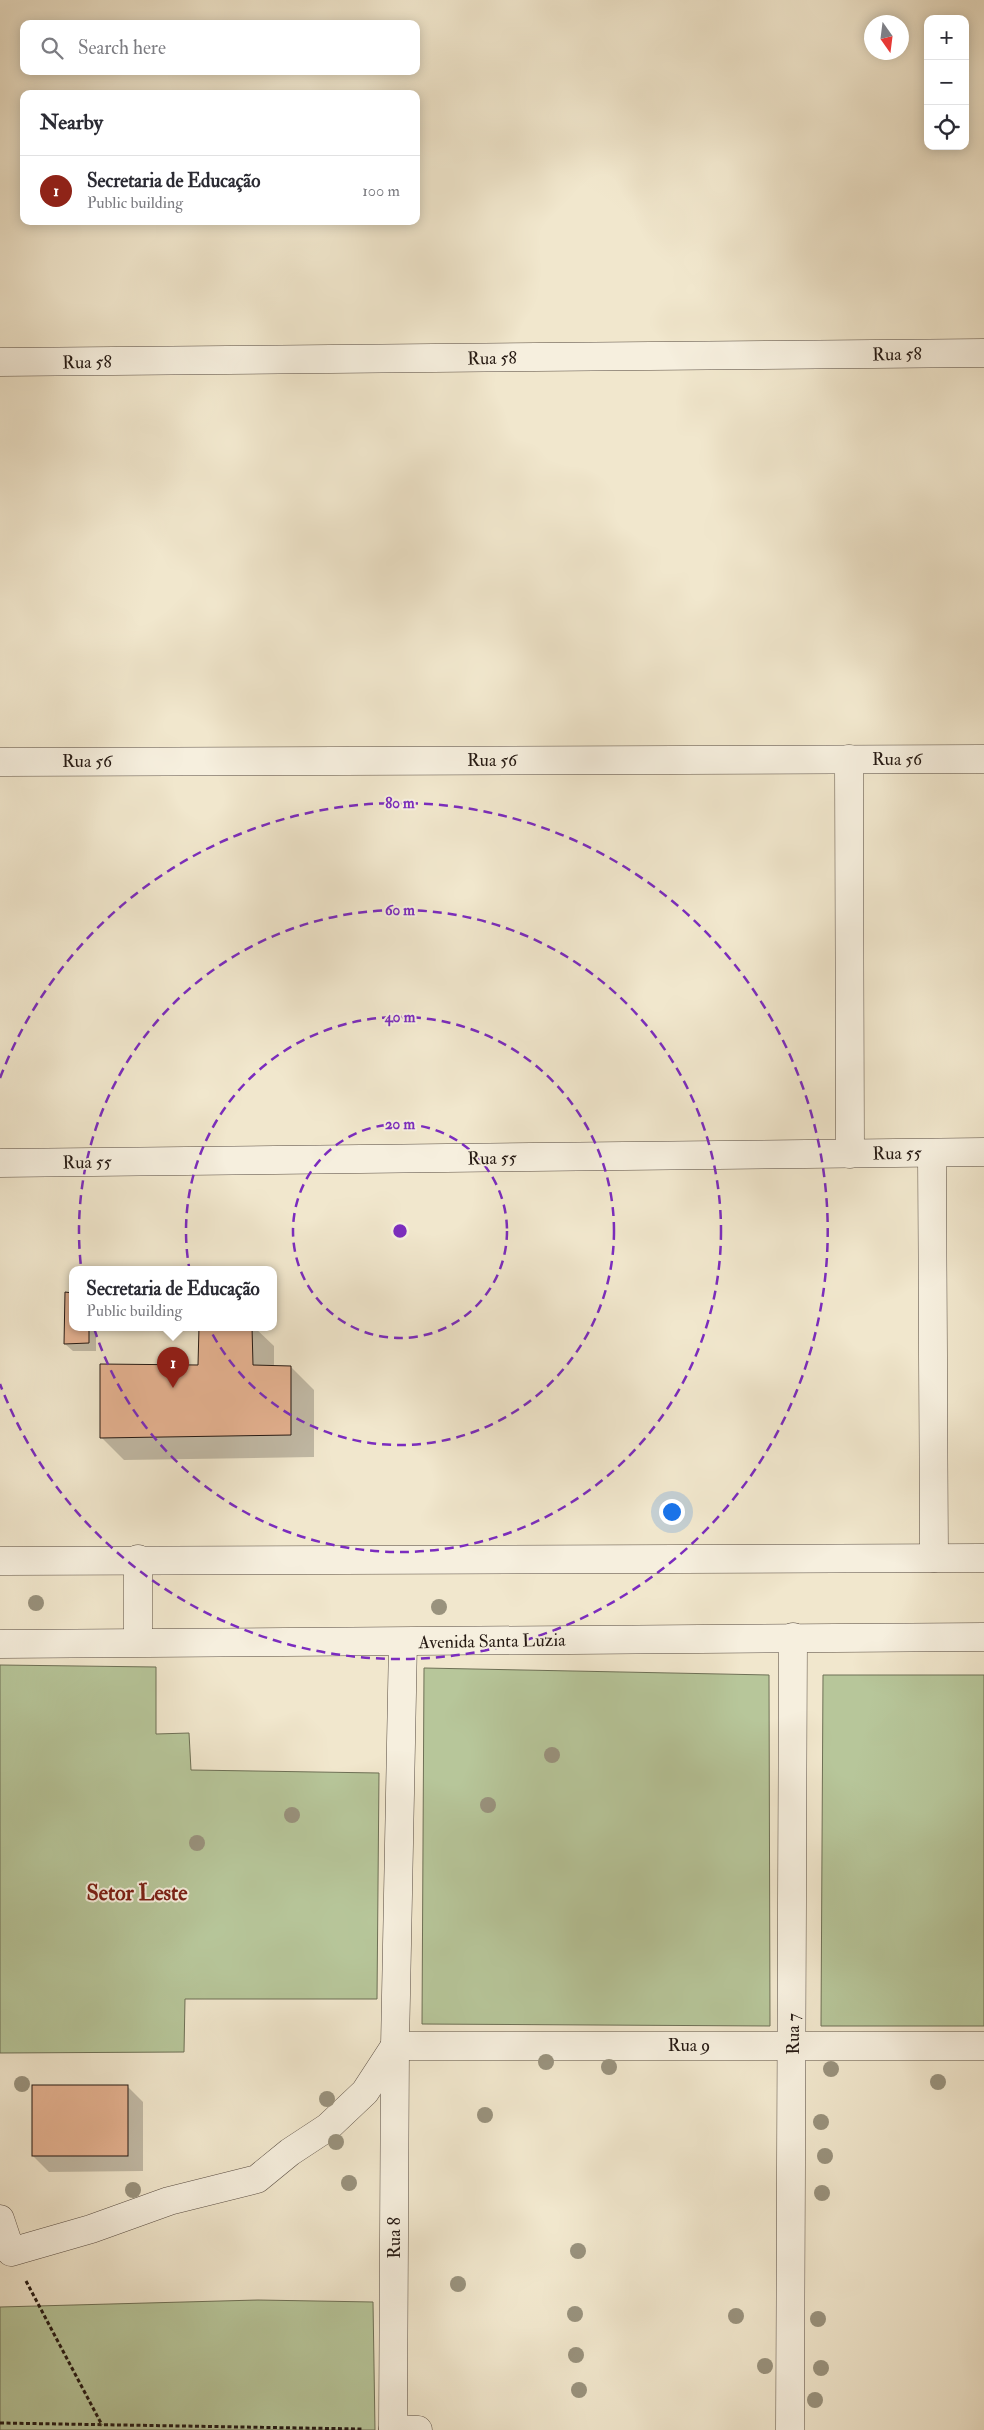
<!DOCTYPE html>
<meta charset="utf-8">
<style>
body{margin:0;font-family:"IM FELL Double Pica",serif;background:#f7f7f7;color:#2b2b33}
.controls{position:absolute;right:15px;top:15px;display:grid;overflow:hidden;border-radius:10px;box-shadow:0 2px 12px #0003}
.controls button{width:45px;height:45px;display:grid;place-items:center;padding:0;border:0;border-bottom:1px solid #e1e1e2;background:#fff;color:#2b2b33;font:25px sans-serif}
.compass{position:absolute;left:864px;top:15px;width:45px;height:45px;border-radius:50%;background:#fff;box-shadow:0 2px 12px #0003;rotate:166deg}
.you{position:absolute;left:671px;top:1511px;width:18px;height:18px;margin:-12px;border:4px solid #fff;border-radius:50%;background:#1a73e8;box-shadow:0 0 0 8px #1a73e833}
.badge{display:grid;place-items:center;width:32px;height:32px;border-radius:50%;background:#8f2418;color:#fff;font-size:16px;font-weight:700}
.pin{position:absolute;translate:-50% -41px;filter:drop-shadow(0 1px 2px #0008)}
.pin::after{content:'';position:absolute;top:26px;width:18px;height:15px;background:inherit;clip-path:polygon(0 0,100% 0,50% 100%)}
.popup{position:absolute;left:69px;top:1266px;width:208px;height:65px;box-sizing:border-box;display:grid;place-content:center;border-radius:10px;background:#fff;filter:drop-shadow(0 1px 4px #0005);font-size:16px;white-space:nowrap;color:#7c7c81}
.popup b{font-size:19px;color:#2b2b33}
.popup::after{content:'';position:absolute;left:50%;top:100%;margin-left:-10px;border:10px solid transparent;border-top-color:#fff}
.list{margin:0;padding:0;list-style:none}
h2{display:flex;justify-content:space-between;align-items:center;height:65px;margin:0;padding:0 20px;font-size:21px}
h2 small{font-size:16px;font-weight:400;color:#7c7c81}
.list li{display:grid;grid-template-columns:32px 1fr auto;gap:15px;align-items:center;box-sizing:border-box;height:70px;padding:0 20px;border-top:1px solid #e1e1e2}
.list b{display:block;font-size:19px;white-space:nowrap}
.list p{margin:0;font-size:16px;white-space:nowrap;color:#7c7c81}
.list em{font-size:16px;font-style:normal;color:#7c7c81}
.icon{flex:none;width:28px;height:28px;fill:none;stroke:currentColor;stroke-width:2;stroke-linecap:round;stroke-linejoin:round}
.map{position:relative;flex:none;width:984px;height:2430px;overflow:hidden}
.search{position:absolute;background:#fff;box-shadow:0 2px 12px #0003;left:20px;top:20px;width:400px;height:55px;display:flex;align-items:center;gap:12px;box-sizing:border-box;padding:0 18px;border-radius:10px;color:#7c7c81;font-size:19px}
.panel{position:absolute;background:#fff;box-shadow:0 2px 12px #0003;left:20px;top:90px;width:400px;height:135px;border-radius:10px}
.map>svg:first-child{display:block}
</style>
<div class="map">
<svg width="984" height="2430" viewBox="0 0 984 2430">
<rect width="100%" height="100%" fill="#f1e7cd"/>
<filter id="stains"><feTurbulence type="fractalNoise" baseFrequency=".004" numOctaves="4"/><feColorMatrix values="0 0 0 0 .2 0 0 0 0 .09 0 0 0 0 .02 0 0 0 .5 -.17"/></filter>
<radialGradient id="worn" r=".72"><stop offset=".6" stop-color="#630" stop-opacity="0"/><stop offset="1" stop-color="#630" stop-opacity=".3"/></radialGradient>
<g fill="#b7c69a" stroke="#6e7056">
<path d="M0 1665 156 1667V1734L189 1733 191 1770 379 1773 377 1999H185L184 2052 0 2053Z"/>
<path d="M424 1668 769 1675 770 2026 422 2024Z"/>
<path d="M823 1675H984V2026H821Z"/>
<path d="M258 2300 373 2302 375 2430H0V2307Z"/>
</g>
<g fill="#0003">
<path d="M66 1294H73V1327H96V1351H73L65 1344Z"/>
<path d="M200 1327H254L274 1346V1367H291L314 1390V1457L124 1460 101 1437 199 1366Z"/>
<path d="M128 2087 143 2102V2171L49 2172 33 2156Z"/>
</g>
<g fill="#e5b291" stroke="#251913">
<path d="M65 1292 73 1293V1327H89V1343L64 1344Z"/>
<path d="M199 1327H252L253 1365 291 1366V1435L100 1438V1364L198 1365Z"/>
<rect x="32" y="2085" width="96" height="71"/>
</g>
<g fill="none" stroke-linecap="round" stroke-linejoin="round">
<g stroke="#584c42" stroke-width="29">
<g id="minor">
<path d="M0 362 984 353"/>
<path d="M849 759 850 1154"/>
<path d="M0 762 984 759"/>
<path d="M932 1153 934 1558"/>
<path d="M0 1163 984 1152"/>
<path d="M0 1561 984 1558"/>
<path d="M138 1642V1559"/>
<path d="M0 1644 984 1637"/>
<path d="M395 2046H984"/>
<path d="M0 2219 11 2252 91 2229 169 2201 257 2179 290 2152 328 2127 365 2092 395 2046"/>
<path d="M393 2429 418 2430"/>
<path d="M393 2430 395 2046 403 1642"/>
<path d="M790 2430 793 1637"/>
</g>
</g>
<g stroke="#251913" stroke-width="3" stroke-dasharray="4 2.5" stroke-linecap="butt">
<path d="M26 2281 102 2425"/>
<path d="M0 2423 362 2429"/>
</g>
<use href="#minor" stroke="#f6efde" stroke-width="28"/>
</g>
<g fill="#99927d">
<circle cx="36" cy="1603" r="8"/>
<circle cx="439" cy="1607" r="8"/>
<circle cx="552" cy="1755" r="8"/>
<circle cx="488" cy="1805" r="8"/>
<circle cx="292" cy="1815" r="8"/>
<circle cx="197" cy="1843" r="8"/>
<circle cx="546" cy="2062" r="8"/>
<circle cx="609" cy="2067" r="8"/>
<circle cx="831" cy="2069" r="8"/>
<circle cx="938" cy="2082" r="8"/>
<circle cx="22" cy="2084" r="8"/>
<circle cx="327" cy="2099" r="8"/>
<circle cx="485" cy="2115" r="8"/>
<circle cx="821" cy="2122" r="8"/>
<circle cx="336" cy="2142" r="8"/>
<circle cx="825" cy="2156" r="8"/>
<circle cx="349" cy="2183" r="8"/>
<circle cx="133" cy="2190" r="8"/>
<circle cx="822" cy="2193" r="8"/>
<circle cx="578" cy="2251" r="8"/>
<circle cx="458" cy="2284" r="8"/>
<circle cx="575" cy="2314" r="8"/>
<circle cx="736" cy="2316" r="8"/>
<circle cx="818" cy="2319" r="8"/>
<circle cx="576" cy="2355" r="8"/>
<circle cx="765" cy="2366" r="8"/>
<circle cx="821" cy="2368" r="8"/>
<circle cx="579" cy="2390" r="8"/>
<circle cx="815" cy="2400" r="8"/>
</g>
<g fill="none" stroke="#7b2cbf" stroke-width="2.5" stroke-dasharray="9 6">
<circle cx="400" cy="1231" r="107"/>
<circle cx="400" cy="1231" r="214"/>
<circle cx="400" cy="1231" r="321"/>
<path d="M0 1078A428 428 0 1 1 0 1384"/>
</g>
<g text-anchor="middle" stroke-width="4" stroke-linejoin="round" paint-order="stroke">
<g font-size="18" fill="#251913" stroke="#f6efde">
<text transform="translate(897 354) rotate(-1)" y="6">Rua 58</text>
<text transform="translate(492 358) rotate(-1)" y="6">Rua 58</text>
<text transform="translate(87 362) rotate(-1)" y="6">Rua 58</text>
<text x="897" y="765">Rua 56</text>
<text x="492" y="766">Rua 56</text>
<text x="87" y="767">Rua 56</text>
<text transform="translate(897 1153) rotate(-1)" y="6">Rua 55</text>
<text transform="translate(492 1158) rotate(-1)" y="6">Rua 55</text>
<text transform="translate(87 1162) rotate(-1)" y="6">Rua 55</text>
<text transform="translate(492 1641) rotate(-1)" y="6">Avenida Santa Luzia</text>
<text transform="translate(793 2034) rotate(-90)" y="6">Rua 7</text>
<text x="689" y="2051">Rua 9</text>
<text transform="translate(394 2238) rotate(-90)" y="6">Rua 8</text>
</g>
<g font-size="22" font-weight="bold" fill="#7a1f14" stroke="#f6efde">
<text x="137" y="1900">Setor Leste</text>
</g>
</g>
<circle cx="400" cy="1231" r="8" fill="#7b2cbf" stroke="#f6efde" stroke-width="2.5"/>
<g font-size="15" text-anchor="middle" font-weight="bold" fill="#7b2cbf" stroke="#f6efde" stroke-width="4" stroke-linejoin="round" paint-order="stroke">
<text x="400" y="808">80 m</text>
<text x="400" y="915">60 m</text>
<text x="400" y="1022">40 m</text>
<text x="400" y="1129">20 m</text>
</g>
<rect width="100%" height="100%" filter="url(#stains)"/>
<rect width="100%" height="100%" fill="url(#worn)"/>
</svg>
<div class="controls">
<button>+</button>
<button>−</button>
<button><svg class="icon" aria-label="locate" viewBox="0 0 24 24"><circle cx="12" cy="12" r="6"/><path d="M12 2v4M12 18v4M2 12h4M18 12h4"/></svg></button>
</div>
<svg class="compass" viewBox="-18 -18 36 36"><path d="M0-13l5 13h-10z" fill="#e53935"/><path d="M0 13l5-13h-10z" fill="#7c7c81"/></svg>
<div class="you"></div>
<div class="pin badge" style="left:173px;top:1388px">1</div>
<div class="popup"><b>Secretaria de Educação</b>Public building</div>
<div class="search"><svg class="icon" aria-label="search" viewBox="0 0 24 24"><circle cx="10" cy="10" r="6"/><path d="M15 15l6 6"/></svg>Search here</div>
<section class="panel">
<h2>Nearby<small></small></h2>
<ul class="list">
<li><span class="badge">1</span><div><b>Secretaria de Educação</b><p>Public building</p></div><em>100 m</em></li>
</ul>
</section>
</div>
